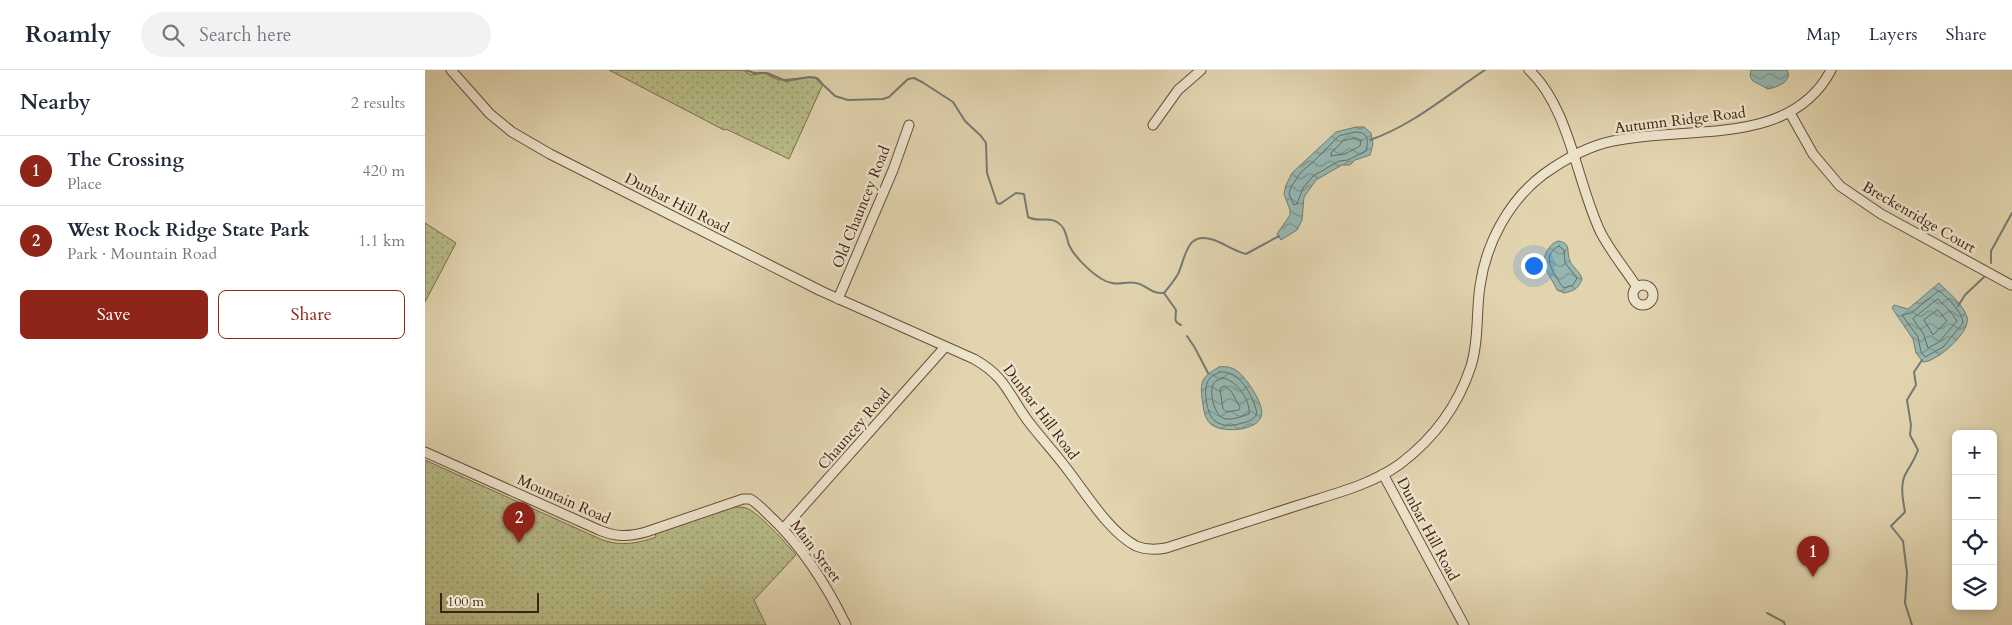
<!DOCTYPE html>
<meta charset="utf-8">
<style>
body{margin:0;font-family:Cardo,serif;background:#f2f2f3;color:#1f2937}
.controls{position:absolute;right:15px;bottom:15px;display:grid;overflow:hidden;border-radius:8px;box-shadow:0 2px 8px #0003}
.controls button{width:45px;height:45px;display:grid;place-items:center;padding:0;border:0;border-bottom:1px solid #e0e1e3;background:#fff;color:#1f2937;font:25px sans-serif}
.scale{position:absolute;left:15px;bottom:12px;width:99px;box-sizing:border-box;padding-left:5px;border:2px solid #432113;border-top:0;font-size:14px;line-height:18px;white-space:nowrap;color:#432113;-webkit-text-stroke:4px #ece3cb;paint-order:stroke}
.you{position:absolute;left:1108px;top:195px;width:18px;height:18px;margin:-12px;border:4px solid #fff;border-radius:50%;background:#1a73e8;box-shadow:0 0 0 8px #1a73e833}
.badge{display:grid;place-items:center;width:32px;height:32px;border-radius:50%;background:#8f2418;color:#fff;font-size:16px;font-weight:700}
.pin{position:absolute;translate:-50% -41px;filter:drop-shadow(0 1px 2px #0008)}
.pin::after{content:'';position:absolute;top:26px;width:18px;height:15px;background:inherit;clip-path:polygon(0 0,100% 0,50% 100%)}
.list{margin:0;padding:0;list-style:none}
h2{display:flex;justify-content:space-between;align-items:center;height:65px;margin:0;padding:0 20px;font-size:21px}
h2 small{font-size:16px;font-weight:400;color:#747a83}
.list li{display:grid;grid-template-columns:32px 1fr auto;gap:15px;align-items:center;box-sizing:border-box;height:70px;padding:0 20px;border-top:1px solid #e0e1e3}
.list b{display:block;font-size:19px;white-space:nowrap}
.list p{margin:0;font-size:16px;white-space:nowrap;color:#747a83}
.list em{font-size:16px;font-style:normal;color:#747a83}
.actions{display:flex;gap:10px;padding:15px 20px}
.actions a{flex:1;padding:11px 0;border:1px solid #8f2418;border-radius:8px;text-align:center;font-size:18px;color:#8f2418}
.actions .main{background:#8f2418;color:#fff}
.icon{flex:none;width:28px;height:28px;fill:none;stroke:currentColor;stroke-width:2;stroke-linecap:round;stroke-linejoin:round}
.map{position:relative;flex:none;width:1587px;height:555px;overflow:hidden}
header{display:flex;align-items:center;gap:30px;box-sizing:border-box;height:70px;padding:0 25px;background:#fff;border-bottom:1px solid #e0e1e3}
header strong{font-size:24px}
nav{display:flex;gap:28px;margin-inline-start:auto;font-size:18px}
.search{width:350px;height:45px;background:#f2f2f3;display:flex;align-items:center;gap:12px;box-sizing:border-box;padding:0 18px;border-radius:28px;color:#747a83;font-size:19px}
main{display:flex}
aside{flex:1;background:#fff}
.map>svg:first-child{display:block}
</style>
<header>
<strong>Roamly</strong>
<div class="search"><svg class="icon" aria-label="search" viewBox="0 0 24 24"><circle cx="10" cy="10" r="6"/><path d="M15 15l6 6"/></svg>Search here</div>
<nav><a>Map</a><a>Layers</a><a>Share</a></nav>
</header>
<main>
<aside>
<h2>Nearby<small>2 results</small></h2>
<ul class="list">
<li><span class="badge">1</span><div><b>The Crossing</b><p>Place</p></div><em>420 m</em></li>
<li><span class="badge">2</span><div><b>West Rock Ridge State Park</b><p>Park · Mountain Road</p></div><em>1.1 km</em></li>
</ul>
<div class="actions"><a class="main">Save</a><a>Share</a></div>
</aside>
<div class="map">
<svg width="1587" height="555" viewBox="0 0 1587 555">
<defs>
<pattern id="grass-dots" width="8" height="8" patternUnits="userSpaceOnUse" patternTransform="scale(1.25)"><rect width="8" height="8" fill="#b7bc88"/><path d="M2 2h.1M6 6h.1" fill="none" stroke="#96986e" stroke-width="1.8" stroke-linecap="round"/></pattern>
<pattern id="water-waves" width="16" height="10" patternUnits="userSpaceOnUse" patternTransform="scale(1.25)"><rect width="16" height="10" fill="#95b7b1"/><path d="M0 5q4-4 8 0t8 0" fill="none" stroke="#7b948f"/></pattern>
</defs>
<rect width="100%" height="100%" fill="#e1d4af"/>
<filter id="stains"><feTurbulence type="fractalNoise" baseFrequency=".004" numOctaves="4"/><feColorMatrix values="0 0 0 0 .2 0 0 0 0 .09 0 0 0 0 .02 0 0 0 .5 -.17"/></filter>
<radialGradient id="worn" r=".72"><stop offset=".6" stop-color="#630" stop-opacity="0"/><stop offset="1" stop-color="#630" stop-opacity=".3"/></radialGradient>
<g fill="url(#grass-dots)" stroke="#7d6e4e">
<path d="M184 0H318L326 5 339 3 353 10 389 7 393 8 398 14 364 89 301 59 299 60Z"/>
<path d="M0 153 31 173 0 232Z"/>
<path d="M0 390 173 468C193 477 211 474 231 467L230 463C248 457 305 432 321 438 333 442 362 474 371 485L329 530 341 555H0Z"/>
</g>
<g fill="url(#water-waves)" stroke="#747b72">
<path d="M1326 0H1362C1368 11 1353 17 1343 19L1328 11 1325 6Z"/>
<path d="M931 57H939L946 63 948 74 945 85 930 90 925 95H917L891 110 879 127 877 150 872 160 856 170 852 164 865 145V140L859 124 861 115 867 103 911 62Z"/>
<path d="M1133 171C1147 173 1141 182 1145 191 1148 198 1155 201 1157 209 1154 218 1149 221 1139 223L1132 220C1126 206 1112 194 1124 178 1127 174 1128 173 1133 171Z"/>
<path d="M1514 213C1523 222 1538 234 1542 247 1547 261 1512 292 1498 292L1491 283 1488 269 1467 238 1469 235 1483 239Z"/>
<path d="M794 297C800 296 807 297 812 301 821 307 841 336 836 347 831 361 798 363 787 355 781 351 779 343 778 335 775 314 774 308 794 297Z"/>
</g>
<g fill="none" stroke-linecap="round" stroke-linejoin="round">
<g stroke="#6c6c62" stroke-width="1">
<path d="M931 62C943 62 944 70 941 81L923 90 914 91 888 106 878 118 872 134 869 135 864 124 866 117 876 102 887 93 914 66Z"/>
<path d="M931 68 936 70 935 76 920 84 906 86V83L918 71Z"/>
<path d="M1134 176 1139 180 1140 193 1152 208 1148 215 1139 218C1135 215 1135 212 1132 208 1125 197 1118 184 1134 176Z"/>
<path d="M1514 221C1523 228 1537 241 1538 253L1518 277 1500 287 1496 282 1493 267 1477 245 1486 243Z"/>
<path d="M1513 229 1525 241 1532 251 1514 272 1503 278 1498 263 1488 249Z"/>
<path d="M1513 240 1522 251 1508 265 1499 250Z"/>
<path d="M795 302C815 300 828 326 832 343 829 350 823 352 817 353 808 356 798 357 790 351 781 344 777 316 785 308 788 305 792 304 795 302Z"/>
<path d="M797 308C811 309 826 331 824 344 818 346 808 350 801 349 790 348 784 324 788 315 789 311 794 310 797 308Z"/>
<path d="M800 316 806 321 815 337 814 340 802 342 798 339 795 319Z"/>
</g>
<g stroke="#747b72" stroke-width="2">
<path d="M321 0 329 3H342L361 11 384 7 391 8 410 26 423 30 458 29 464 27 483 9 489 8 497 12 528 32 540 51 556 66 561 73 562 103 572 133 575 134 591 123 599 124 603 147C614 153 623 146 632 152 641 157 641 167 644 175 650 188 673 211 687 213 695 215 703 211 711 213 722 215 725 224 739 223 744 217 749 211 753 204 761 187 761 160 789 170 800 174 809 181 821 184L854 166"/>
<path d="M945 70C988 55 1022 25 1060 0"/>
<path d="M1566 193V181L1587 143"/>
<path d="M739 223 751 240C751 248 748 252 756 255"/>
<path d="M1533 236 1540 225 1559 207"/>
<path d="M762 266 770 278 783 303"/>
<path d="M1342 543 1359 552 1360 555"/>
<path d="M1487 555 1480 533 1482 503 1478 471 1466 456 1480 442C1478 431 1475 416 1480 405 1485 395 1489 392 1493 380L1485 365 1486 355 1482 330 1491 315 1489 302 1497 290"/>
</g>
<g stroke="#6a4e3a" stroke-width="11">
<g id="minor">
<path d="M26 0 65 44 87 62 125 84 396 221 549 289C581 307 583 324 603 351 616 368 630 383 642 399 660 422 684 462 711 476 721 480 730 480 741 478 785 464 830 449 874 435 908 424 946 415 975 394 1008 369 1033 336 1046 296 1054 270 1051 243 1055 216 1061 173 1084 130 1119 104 1140 89 1163 76 1188 71 1260 55 1366 78 1406 0"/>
<path d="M1104 0C1145 38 1152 114 1176 163 1186 182 1200 199 1212 217"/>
<path d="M1365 43 1388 84 1415 116 1456 144 1586 215"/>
<path d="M728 55 753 20 776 0"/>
<circle cx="1218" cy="225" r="10"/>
<path d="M413 229 468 100 484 55"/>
<path d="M0 382 174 460C191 467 203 467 221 462L318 429H325C334 434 341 443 348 449 380 480 402 516 421 555"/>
<path d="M958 404 1039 555"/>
<path d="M358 459 520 277"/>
</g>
</g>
<use href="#minor" stroke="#ece3cb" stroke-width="9"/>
</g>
<g text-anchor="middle" stroke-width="5" stroke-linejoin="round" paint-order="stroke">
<g font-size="15" fill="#432113" stroke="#ece3cb">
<text transform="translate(1255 50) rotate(-7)" y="5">Autumn Ridge Road</text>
<text transform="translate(252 133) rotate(27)" y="5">Dunbar Hill Road</text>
<text transform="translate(436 137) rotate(-68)" y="5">Old Chauncey Road</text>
<text transform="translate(1494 147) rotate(30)" y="5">Breckenridge Court</text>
<text transform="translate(616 342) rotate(53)" y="5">Dunbar Hill Road</text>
<text transform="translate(429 359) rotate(-49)" y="5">Chauncey Road</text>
<text transform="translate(139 429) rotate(24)" y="5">Mountain Road</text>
<text transform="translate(1003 459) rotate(62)" y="5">Dunbar Hill Road</text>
<text transform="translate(391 481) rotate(53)" y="5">Main Street</text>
</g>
</g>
<rect width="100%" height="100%" filter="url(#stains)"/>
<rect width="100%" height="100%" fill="url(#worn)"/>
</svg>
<div class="controls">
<button>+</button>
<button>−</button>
<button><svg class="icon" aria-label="locate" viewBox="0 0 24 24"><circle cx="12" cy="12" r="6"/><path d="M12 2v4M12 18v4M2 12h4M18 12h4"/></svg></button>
<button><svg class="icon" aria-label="layers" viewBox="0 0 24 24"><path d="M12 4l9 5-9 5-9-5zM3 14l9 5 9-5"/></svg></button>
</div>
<div class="scale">100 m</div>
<div class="you"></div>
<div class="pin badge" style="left:1388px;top:507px">1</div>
<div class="pin badge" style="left:94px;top:473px">2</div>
</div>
</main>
